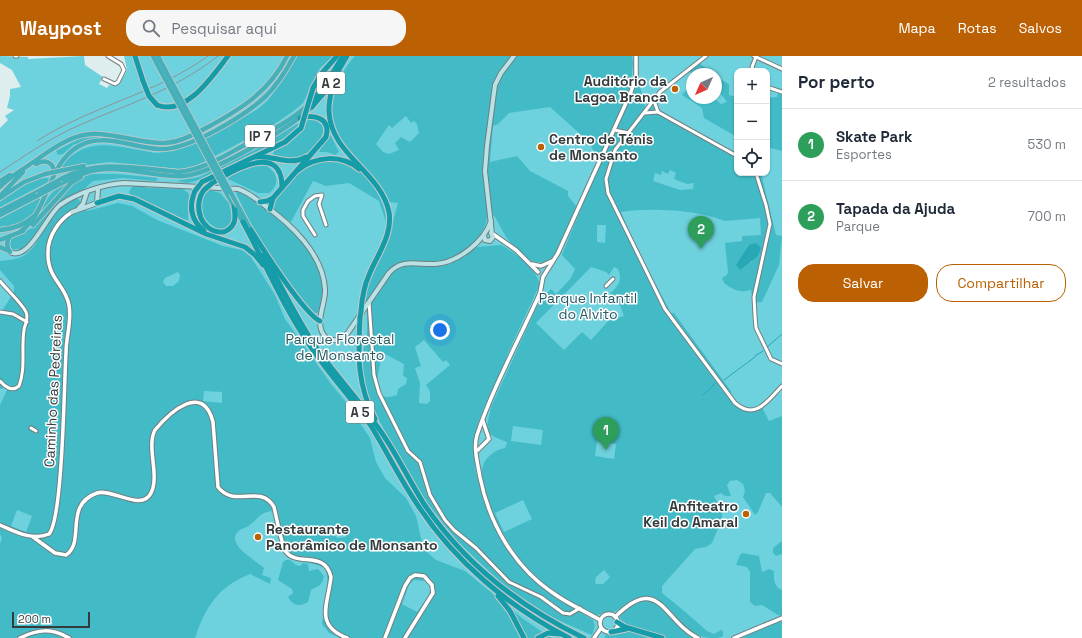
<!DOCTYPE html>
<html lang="pt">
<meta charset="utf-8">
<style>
body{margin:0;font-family:"Space Grotesk",sans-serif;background:#f6f6f7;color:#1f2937}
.controls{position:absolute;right:12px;top:12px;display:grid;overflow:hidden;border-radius:8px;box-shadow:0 1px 3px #0004}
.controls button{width:36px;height:36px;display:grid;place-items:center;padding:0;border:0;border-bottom:1px solid #e0e1e3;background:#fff;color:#1f2937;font:20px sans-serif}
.compass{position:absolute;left:686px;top:12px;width:36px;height:36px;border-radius:50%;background:#fff;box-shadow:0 1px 3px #0004;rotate:225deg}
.scale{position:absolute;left:12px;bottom:10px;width:78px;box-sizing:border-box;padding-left:4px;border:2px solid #353b3c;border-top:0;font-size:11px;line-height:14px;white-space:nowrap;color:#353b3c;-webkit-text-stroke:3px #fff;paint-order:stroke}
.you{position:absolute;left:440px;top:274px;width:14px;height:14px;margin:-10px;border:3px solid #fff;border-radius:50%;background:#1a73e8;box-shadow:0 0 0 6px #1a73e833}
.badge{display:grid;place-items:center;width:26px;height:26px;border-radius:50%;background:#bb6003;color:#fff;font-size:13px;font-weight:700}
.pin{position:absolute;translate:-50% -33px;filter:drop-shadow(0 1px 2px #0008)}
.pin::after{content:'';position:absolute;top:21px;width:14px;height:12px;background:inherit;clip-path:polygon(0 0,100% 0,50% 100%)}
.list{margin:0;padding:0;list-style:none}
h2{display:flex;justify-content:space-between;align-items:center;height:52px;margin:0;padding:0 16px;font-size:17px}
h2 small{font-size:13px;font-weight:400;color:#747a83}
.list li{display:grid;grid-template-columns:26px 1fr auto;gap:12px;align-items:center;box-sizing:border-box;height:72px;padding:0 16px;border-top:1px solid #e0e1e3}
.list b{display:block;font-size:15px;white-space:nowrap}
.list p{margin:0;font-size:13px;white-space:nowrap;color:#747a83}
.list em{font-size:13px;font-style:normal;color:#747a83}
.actions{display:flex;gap:8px;padding:12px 16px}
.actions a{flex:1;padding:9px 0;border:1px solid #bb6003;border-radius:16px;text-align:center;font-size:14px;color:#bb6003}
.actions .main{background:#bb6003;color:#fff}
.icon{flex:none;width:22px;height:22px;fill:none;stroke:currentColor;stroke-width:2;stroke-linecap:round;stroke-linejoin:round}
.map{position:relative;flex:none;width:782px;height:582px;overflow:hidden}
header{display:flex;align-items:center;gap:24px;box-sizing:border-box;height:56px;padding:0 20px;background:#bb6003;color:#fff}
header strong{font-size:19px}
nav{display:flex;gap:22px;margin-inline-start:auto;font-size:14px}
.search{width:280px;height:36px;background:#f6f6f7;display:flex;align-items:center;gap:10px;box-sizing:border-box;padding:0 14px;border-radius:16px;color:#747a83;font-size:15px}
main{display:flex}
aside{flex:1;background:#fff}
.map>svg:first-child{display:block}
</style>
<header>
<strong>Waypost</strong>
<div class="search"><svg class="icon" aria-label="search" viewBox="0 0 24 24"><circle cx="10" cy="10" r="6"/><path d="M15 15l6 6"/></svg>Pesquisar aqui</div>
<nav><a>Mapa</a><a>Rotas</a><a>Salvos</a></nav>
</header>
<main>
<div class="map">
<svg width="782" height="582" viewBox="0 0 782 582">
<rect width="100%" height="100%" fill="#deedee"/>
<path fill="#6ed2de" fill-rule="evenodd" d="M0 0 28 1V3L84 0 85 9 103 21 99 28 107 32 109 29 115 30 119 28 127 14 124 0H782V582H0V257L2 255 0 253V72L8 64 5 60 14 54 7 52 10 40V33L21 31 12 14 0 7ZM737 15H767V117H737ZM692 18H716V42H692Z"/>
<g fill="#42bbc7" fill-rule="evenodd">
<path d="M295 0H334L320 12 303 47 292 56 273 69 196 110 181 113 109 106 62 112 61 109C88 82 107 89 140 94 146 95 153 97 158 97 179 95 197 83 215 74 233 65 253 60 268 44 279 31 287 15 295 0Z"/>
<path d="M355 0H632L633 6 631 30 601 99 595 97 588 85 550 51 509 57 498 68 493 70 490 106 517 100 530 115 568 135V140L577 151 553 202C532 216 512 192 502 174 499 169 497 162 492 158L488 159 485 170 474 190 477 191 501 189C517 198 534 210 540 228L508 297 498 325 490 338 478 367 474 388 475 412 482 440 489 459 515 504 546 534 593 564 595 570 592 579 553 562 507 532 457 485 424 443 369 347 362 314 364 288 367 281V253L365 248 366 234 388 184 398 147 389 146C369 107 319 84 335 34 340 21 345 11 355 0ZM406 60 411 67 414 65 417 68 419 77 410 86 401 81 395 87 399 94 389 98 383 96 376 88 389 69 392 72ZM424 284 443 306 446 304 450 309 426 329 430 335V345L427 348 419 347 420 327 415 312 421 310 415 291ZM383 297 404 308 403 320 407 322 406 328 398 333 397 339C368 350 379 311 383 297Z"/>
<path d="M699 7 713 18H692L689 14Z"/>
<path d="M716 21 729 28V39L737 41V81L704 62 702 52 682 39 687 33 692 35V42H714L721 48 727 46 718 34Z"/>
<path d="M634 26 640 30 646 54 651 47 660 55 737 98V117H761L776 179 782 180 779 209 762 246 753 247 751 234C740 237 733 234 724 227L722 222 727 219 728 216 725 187 742 185V180L761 179 760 162 725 165C700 154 649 151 621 156L639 198 669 253 668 254 670 257H674L731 335V338C739 349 748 362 762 351L769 365 782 360V451L770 437H766L758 456 755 459 743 441 745 435 743 428 737 424 730 425 727 429 731 440H725L721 437 714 440 722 455V463L712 487 706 491 695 493 662 530V537L683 554 707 575 714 578 721 574 723 575V580C720 582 717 582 712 582 692 582 680 563 666 551 662 547 659 543 654 542 637 537 629 547 616 555 612 557 608 556 604 557 600 558 598 560 593 558 572 550 544 530 528 513 511 494 480 443 482 416 482 403 494 394 505 392L507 386C481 377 487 373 491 351L539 246 551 233 556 238 571 222 575 213 562 199 563 196ZM670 114 676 117 674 123 687 128 694 127 693 133 680 134 653 125 655 117 661 119 662 115 668 118ZM597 169H606L605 187 597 186ZM749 189 752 206 737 209ZM591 211 606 216 609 219 614 211 618 213C623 225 618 230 610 238L619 247 624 260 609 264 591 284 582 276 564 294 536 267ZM513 370 543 374 541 389 511 385ZM597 385 616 388 614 403 595 400ZM523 444 532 463 504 476 495 457ZM604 514 610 521 603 528H596L595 526 596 521Z"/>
<path d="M778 37 782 38V95L767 91V42L777 41Z"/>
<path d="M309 62 315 63 323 70C326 92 291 113 273 98 274 92 283 91 288 87 299 81 303 72 309 62Z"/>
<path d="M297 68 300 69 294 77 284 83 199 124 187 127 177 125 199 121 251 95Z"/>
<path d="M329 76 339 96 335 99 327 96H319Z"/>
<path d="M97 81 98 82 73 89 63 98 58 99 56 95 81 82Z"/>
<path d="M325 105C334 105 343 106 352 110 369 119 387 147 386 166L379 145 349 127 326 130 313 125 291 166 276 156 273 150V147C290 126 298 112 325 105Z"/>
<path d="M261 107C275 113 283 126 269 137H258L228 123 229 120 243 112Z"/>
<path d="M90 118H117L158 122 156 125 123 122 93 125 84 133 67 142 56 150 41 169 28 190 23 193H12L9 190 11 183 34 171 58 142 70 131 64 132 61 135 40 157C52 129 63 128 90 118Z"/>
<path d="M44 122H49L48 126 0 151V143L32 125Z"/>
<path d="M136 129 148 132 183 133 189 138 188 165 131 140 129 136 132 131Z"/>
<path d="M209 134 220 137 229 147 233 166 229 171 222 174C204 169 193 149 209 134Z"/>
<path d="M237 135C269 148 324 198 324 235 323 242 321 249 319 256L314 258C282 222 256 181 236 137Z"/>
<path d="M39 142 41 144C36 155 28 166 16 170 11 171 5 169 0 171V163Z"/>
<path d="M77 142C82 146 82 152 87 155L118 147 132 150 157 164 223 190 242 194 251 201 275 239 285 263 331 328 345 345 370 382 376 406 385 422 406 442 416 460 422 486 427 496 436 504 465 515 522 562 551 582H340L329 577 322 568C325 551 331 529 325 512 308 504 296 509 282 495L274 455C261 455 259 462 251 468 248 471 243 472 240 474 222 487 257 505 264 512L262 519 271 522 270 528 250 518C218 531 206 550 195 582H0V488L2 482 0 478V349L7 334 4 332 0 333V258L14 236V230L0 214V205C7 204 15 204 21 201 45 191 44 151 77 142ZM178 216 180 219 179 225 173 230H166L163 226 165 222ZM204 335 222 336V347L203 345ZM17 454 32 460 26 476 11 470ZM339 469 346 481 337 482 331 474ZM414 524 426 525C437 536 423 547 417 556L402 548 409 529Z"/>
<path d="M782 485V498L776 500 773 497V492Z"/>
<path d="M742 497 759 500 762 516 769 513 774 515C774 523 773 530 782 534V560L778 559 762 549 755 550 750 546V516L747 511 736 509 740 499Z"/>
<path d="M286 504H290L296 509 300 510 303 507 308 508 309 515 318 513 324 520C323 529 318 530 311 534L308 546C300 551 293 550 288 541L293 537 292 533 278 524 283 506Z"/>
<path d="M639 545H652L656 548 693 582H599H604L606 579 620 575C622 568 619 564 621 557Z"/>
<path d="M782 564V582H742Z"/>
</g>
<path fill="#27a8b4" d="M756 187 761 192 758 200 740 214 736 209 749 189Z"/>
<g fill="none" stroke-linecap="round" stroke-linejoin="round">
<g stroke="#27a8b4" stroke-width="1">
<path d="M766 292 782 278"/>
<path d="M755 300 763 295"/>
<path d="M724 324 755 301"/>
<path d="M703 339 716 327"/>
</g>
<g stroke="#717e7f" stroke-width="5">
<g id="minor">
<path d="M15 0H17"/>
<path d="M706 0 660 36 615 94 606 123 608 137 665 253 735 347C756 365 768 344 782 330"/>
<path d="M754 0 782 13"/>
<path d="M754 15 752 11 756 1"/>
<path d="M104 23 115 28 118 26 124 14 121 8 108 0"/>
<path d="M767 31 782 36"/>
<path d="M654 45 658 56 737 100"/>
<path d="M645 57 658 56"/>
<path d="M614 74 629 77"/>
<path d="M756 117 766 149 770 168 754 241 755 260 756 272 771 303 782 308"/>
<path d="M315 179 303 160V154L308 145 315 140 322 139 319 148 326 169"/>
<path d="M0 225C7 234 22 247 26 256 29 263 25 267 24 274 21 293 26 312 19 330 12 336 5 331 0 325"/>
<path d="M606 230 613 223"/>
<path d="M369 246 374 319 379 337 408 395 420 406 430 439 445 464 454 474 476 492 509 526 541 541 563 557 570 558 580 552"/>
<path d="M0 256 13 258 27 266"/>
<path d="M31 372 36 375"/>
</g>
</g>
<g stroke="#717e7f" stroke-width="5.5">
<g id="tertiary">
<path d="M493 178 516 194 538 216"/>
<path d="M532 208 541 210 552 205"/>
<path d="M478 394 489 383 483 365"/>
<path d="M0 469C16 476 32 485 49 478 63 462 64 326 66 297 66 280 72 265 69 249 65 228 47 223 48 196 48 180 59 164 72 156"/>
<path d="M33 481 55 497 66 499C86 486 63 449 97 437 112 432 142 456 151 437 160 419 146 391 155 374 170 356 203 326 213 366L218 431C235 453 260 427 274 451 276 459 282 491 286 496 298 511 325 494 331 521 328 549 314 569 347 582"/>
<circle cx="609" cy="567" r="9"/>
<path d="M615 561C660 516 663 565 698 582"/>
<path d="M600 564C585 555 568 548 553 537 514 511 489 467 480 421 478 409 473 392 477 379 493 331 519 284 540 237L543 221 558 197 631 36 636 20V0"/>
<path d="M20 582C38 573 51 572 69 582"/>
<path d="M385 582 405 530 410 522 415 519 424 520 432 529 433 537 405 582"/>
<path d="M594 582 601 572"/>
<path d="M734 582 782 562"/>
</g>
</g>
<g stroke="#717e7f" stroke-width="6">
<g id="secondary">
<path d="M79 152 83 148 87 136"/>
<path d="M72 156 97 147 98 133"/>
<path d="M492 178 485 115 487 90 495 29 501 17 514 0"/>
<path d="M484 179 485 184 490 185 493 181 491 177"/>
<path d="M10 196C29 206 46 160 60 149 77 137 104 128 124 127L238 133C248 136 256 143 264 149 291 168 323 198 325 233 326 246 316 263 322 276 327 287 340 286 347 278L389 217C402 202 418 209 435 208 457 207 484 186 491 165"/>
</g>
</g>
<g stroke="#c6c8c8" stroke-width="6">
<g id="trunk">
<path d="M153 0 157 8"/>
<path d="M158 0 161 6"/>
<path d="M36 108C45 103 54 106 54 117"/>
<path d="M64 114 84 110"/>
<path d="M61 123C99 102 139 113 179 116 206 113 227 98 250 86 270 75 291 65 308 49"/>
<path d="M0 125 10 119"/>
<path d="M60 128C70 123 80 118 91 115 121 108 154 122 184 120 212 118 292 71 312 51"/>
<path d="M0 131C8 122 19 116 29 109 50 95 72 76 99 78 121 79 144 88 165 87 181 86 194 78 208 71 241 53 270 35 287 0"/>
<path d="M2 138 23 116"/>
<path d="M227 138 243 166"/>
<path d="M0 142 24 126 45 118"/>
<path d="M238 150 251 174"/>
<path d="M0 155 39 135"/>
<path d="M0 159 37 140"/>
<path d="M33 169 71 127 81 121"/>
<path d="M0 174C13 173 23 170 33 161"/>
<path d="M20 176C50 154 46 109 79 90 104 76 133 92 159 93 188 95 246 59 266 40 278 28 286 15 294 0"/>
<path d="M0 184 23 175"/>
<path d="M0 191 9 195"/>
<path d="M10 196C6 191 6 186 10 180"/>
</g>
</g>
<g stroke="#c6c8c8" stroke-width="7">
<g id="motorway">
<path d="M135 0 143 25"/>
<path d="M335 20C333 32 328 43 329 56 331 99 381 116 389 156 393 179 377 199 369 219 364 230 362 242 361 255"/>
<path d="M313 32 321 18 337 0"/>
<path d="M309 48 325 29 343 0"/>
<path d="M157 49C186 61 213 19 228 0"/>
<path d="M312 51 329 31 347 0"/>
<path d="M255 101C273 98 288 111 306 101"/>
<path d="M298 114C316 100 341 98 359 113"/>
<path d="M202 126 285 86 301 72"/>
<path d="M211 128C231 115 282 85 282 131"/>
<path d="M204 134C192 150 201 178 224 176 236 171 236 162 234 151"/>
<path d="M195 135C188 151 191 164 204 175"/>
<path d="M260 146 267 145 273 142"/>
<path d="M97 147 119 140 134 143 206 178 245 191 255 199 263 209"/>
<path d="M270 153 273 142 326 81C331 62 315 58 300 62"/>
<path d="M243 166C265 207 283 250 309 288 327 317 352 342 371 370 387 396 400 423 417 448 454 505 509 551 569 582"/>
<path d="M251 174C262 192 304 258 320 265"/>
<path d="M264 199C282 231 297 264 318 294 337 321 360 345 379 373 396 396 408 423 424 448 464 507 520 551 584 582"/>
<path d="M360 262C358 300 357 329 375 363"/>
<path d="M498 540 510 555 524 582"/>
<path d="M617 566 625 571 662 582"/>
<path d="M611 576 626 573"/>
<path d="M538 582 548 577 560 578"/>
</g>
</g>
<use href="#minor" stroke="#fff" stroke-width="3"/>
<use href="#tertiary" stroke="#fff" stroke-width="3.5"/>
<use href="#secondary" stroke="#b8e2e5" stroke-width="4"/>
<use href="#trunk" stroke="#43b0ba" stroke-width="4.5"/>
<use href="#motorway" stroke="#149da9" stroke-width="5"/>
<g stroke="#8b9596" stroke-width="1">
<path d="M37 85C91 50 156 38 208 0"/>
<path d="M0 116C23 101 46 85 71 73 123 49 171 37 218 0"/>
</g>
<g stroke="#c6c8c8" stroke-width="6" stroke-linecap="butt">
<g id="trunk-bridge">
<path d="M161 6 238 150"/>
<path d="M157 8 227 138"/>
<path d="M45 118 64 114"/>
<path d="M39 135 61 123"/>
<path d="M37 140 60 128"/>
</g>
</g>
<g stroke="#c6c8c8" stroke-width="7" stroke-linecap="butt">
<g id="motorway-bridge">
<path d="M143 25 149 40 157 49"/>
<path d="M301 72 313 32"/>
<path d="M204 134 211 128"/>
<path d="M195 135 202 126"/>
<path d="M360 262 361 255"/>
</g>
</g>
<use href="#trunk-bridge" stroke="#43b0ba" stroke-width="4.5"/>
<use href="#motorway-bridge" stroke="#149da9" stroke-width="5"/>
</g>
<g fill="#bb6003" stroke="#fff" stroke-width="1.5">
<circle cx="675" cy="33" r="4"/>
<circle cx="541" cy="91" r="4"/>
<circle cx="746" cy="458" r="4"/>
<circle cx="258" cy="481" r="4"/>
</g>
<g text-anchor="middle" stroke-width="3" stroke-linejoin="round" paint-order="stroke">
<g fill="#fff" stroke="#727676" stroke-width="1">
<rect x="317" y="16" width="28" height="22" rx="3"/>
<rect x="245" y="69" width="30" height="22" rx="3"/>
<rect x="346" y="345" width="28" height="22" rx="3"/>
</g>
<g font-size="13" font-weight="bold" fill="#353b3c">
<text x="331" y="32">A 2</text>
<text x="260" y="85">IP 7</text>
<text x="360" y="361">A 5</text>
</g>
<g font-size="14" font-weight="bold" fill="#353b3c" stroke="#fff" text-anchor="end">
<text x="667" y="30">Auditório da<tspan x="667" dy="16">Lagoa Branca</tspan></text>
<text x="549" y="88" text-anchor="start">Centro de Ténis<tspan x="549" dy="16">de Monsanto</tspan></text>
<text x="738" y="455">Anfiteatro<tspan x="738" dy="16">Keil do Amaral</tspan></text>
<text x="266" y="478" text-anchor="start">Restaurante<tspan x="266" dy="16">Panorâmico de Monsanto</tspan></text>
</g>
<g font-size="14" fill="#285a60" stroke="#fff">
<text x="588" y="247">Parque Infantil<tspan x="588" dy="16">do Alvito</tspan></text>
<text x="340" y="288">Parque Florestal<tspan x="340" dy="16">de Monsanto</tspan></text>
</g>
<g font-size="14" fill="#353b3c" stroke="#fff">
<text transform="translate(53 335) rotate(-87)" y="5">Caminho das Pedreiras</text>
</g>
</g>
</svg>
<div class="controls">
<button>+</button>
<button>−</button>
<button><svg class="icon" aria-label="locate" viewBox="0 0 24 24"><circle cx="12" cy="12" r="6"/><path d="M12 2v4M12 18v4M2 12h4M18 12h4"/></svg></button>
</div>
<svg class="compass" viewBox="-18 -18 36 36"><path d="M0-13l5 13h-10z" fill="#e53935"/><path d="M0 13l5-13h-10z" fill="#747a83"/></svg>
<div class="scale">200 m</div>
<div class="you"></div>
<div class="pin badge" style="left:606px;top:394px;background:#2e9e5b">1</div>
<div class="pin badge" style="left:701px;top:193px;background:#2e9e5b">2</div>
</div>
<aside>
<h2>Por perto<small>2 resultados</small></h2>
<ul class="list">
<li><span class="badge" style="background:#2e9e5b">1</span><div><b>Skate Park</b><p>Esportes</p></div><em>530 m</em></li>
<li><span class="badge" style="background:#2e9e5b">2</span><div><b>Tapada da Ajuda</b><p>Parque</p></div><em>700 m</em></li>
</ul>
<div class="actions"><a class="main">Salvar</a><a>Compartilhar</a></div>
</aside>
</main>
